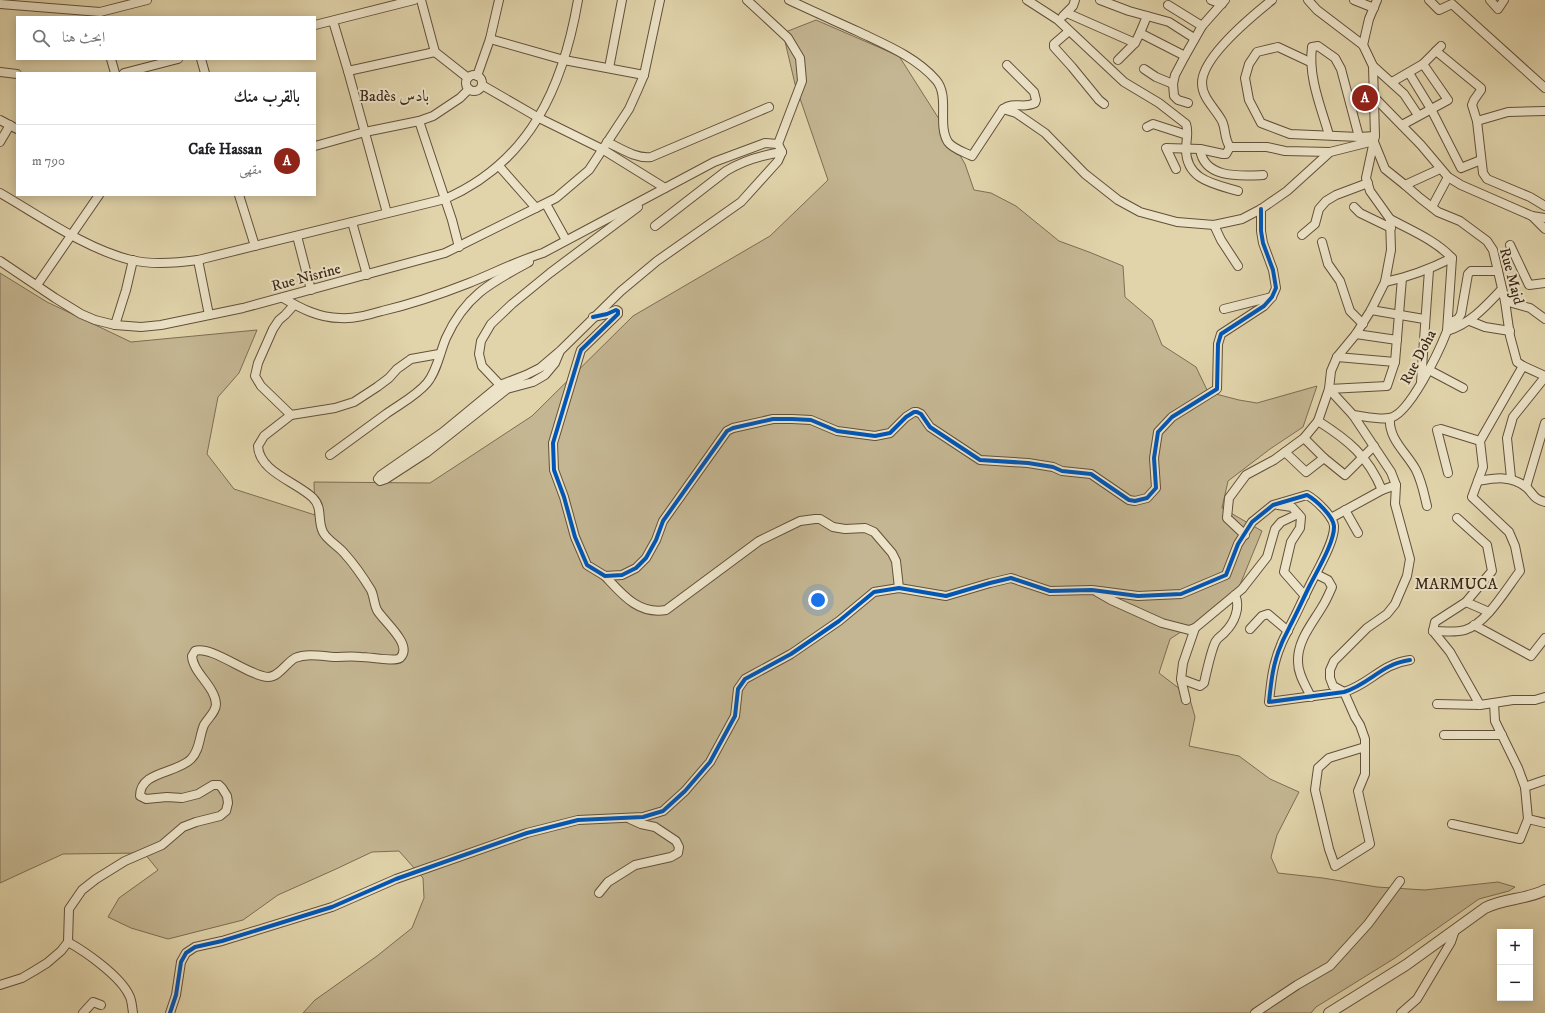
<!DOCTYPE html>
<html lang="ar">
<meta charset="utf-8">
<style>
body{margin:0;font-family:"IM FELL DW Pica",Amiri,serif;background:#f2f2f2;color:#202124;direction:rtl}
.controls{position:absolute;right:12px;bottom:12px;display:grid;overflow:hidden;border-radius:0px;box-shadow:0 2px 10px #0003}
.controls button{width:36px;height:36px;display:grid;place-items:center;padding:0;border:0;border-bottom:1px solid #e0e0e0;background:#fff;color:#202124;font:20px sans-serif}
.you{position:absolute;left:818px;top:600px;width:14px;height:14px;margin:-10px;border:3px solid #fff;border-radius:50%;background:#1a73e8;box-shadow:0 0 0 6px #1a73e833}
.badge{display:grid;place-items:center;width:26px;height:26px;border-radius:50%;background:#8f2418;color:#fff;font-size:13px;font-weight:700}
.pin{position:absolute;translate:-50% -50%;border:2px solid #fff;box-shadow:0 1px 4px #0006}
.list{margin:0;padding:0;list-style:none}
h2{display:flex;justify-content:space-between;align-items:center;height:52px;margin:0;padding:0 16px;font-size:17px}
h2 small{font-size:13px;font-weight:400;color:#757577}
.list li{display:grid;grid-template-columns:26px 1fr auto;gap:12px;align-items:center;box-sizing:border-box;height:72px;padding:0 16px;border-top:1px solid #e0e0e0}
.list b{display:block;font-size:15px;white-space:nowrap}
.list p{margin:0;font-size:13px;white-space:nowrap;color:#757577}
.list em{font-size:13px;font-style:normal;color:#757577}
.icon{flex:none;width:22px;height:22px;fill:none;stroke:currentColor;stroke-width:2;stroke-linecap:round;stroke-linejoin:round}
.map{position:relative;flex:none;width:1545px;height:1013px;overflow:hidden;direction:ltr}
.search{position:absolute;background:#fff;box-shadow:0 2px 10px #0003;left:16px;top:16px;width:300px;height:44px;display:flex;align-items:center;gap:10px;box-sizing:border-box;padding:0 14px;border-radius:0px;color:#757577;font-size:15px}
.panel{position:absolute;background:#fff;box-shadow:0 2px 10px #0003;left:16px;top:72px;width:300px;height:124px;border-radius:0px;direction:rtl}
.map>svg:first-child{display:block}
</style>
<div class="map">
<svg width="1545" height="1013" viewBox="0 0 1545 1013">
<rect width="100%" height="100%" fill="#e1d4ab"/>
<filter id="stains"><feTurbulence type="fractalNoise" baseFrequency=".005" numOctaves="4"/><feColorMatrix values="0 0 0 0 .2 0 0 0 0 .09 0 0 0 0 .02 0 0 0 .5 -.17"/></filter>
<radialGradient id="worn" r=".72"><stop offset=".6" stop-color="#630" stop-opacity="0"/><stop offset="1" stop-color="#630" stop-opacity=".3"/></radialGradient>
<path fill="#c4b692" stroke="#7e6d54" d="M816 20 899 56 939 119 965 164 974 190 991 193 1016 206 1059 241 1089 252 1123 266 1125 297 1152 320 1162 345 1196 367 1208 392 1239 400 1257 403 1317 386 1303 427 1270 449 1228 481 1222 508 1262 531 1235 597 1170 639 1159 673 1189 696 1195 717 1189 746 1239 756 1270 779 1299 792 1277 835 1271 857 1278 873 1323 878 1377 887 1425 890 1498 882 1515 887 1509 891 1479 899 1395 958 1316 1007 1311 1013H303L315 1000 377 956 412 928 424 898 423 878 399 851 372 852 336 869 278 895 243 920 168 939 131 928 108 917 119 898 158 870 144 853 63 854 0 883V273L47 302 131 342 257 330 239 373 218 397 207 454 234 489 315 515 314 482 430 483 532 416 633 316 770 236 828 180 795 84 783 33Z"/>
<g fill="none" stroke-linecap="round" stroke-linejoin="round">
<g stroke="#62503a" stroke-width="10">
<g id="minor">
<path d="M421 0 435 52 468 78"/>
<path d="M789 0C812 11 835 21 859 32 886 45 916 57 936 80 950 96 937 125 948 142 953 149 964 152 972 156L1003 109 1016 113 1045 133 1085 174 1118 200 1140 212 1177 222 1214 225 1242 219 1261 209 1287 191 1330 152 1374 141"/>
<path d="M1027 0 1058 20 1124 82 1159 103 1186 124C1189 132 1186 141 1186 149 1186 180 1214 184 1238 191"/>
<path d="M1100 0 1129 11 1169 22 1194 38"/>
<path d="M1211 0 1222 4"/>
<path d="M1272 0C1252 16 1202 57 1202 83 1202 98 1215 108 1222 121 1226 129 1224 139 1230 147H1267L1285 151 1330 152"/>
<path d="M1308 0 1317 10 1363 45 1373 66 1404 94 1418 115"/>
<path d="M1354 0 1374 8"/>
<path d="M1429 0 1439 10 1452 4 1545 88"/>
<path d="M1490 0 1498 9 1504 0"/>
<path d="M0 4 100 12 147 0"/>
<path d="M1168 5 1202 26"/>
<path d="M1067 13 1135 43 1140 33 1185 56"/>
<path d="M1063 16 1073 6 1075 0"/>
<path d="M333 21 348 71 387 213"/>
<path d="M315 25 414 0"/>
<path d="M1069 31 1054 44V47L1072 67 1099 100 1104 104"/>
<path d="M1140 33 1147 16"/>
<path d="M490 39 564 60 644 75"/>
<path d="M1363 45 1369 19 1377 0"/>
<path d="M1436 51 1481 88V90L1474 100 1472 105 1477 121 1483 173 1487 179 1530 197 1545 206"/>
<path d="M111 59 115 73"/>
<path d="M201 59 205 73"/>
<path d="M1118 60 1135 43"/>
<path d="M1310 62 1278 47 1257 52 1249 64 1245 78 1249 100 1261 123 1290 134 1359 137 1375 136"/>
<path d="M609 68 622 0"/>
<path d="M1144 69 1156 77 1173 84"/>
<path d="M348 71 435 52"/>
<path d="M0 72 17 74"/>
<path d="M124 73 178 59"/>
<path d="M1409 73 1431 109 1461 168 1481 160"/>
<circle cx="474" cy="83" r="8"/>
<path d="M477 76 490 39 499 0"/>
<path d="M1392 82 1423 64 1441 46"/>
<path d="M482 85 539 118 602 149 665 188"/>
<path d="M1375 98 1421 145 1448 177 1461 185 1532 216 1545 218"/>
<path d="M1188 103 1178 100 1174 96 1173 84 1175 75 1185 56 1202 26 1225 0"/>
<path d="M1003 109C1014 101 1023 109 1035 103L1036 100 1034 92 1007 65"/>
<path d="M0 120 17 129"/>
<path d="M419 121 452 220 459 247"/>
<path d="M1477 121 1508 112 1545 111"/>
<path d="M1402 125 1448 100 1423 64"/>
<path d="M1147 127 1153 124 1187 135"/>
<path d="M1329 135C1321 107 1308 77 1312 47L1318 46 1335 58 1341 69 1359 137"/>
<path d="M0 142 10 125"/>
<path d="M607 142C620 148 636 159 651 157L769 107"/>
<path d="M1374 142 1385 169 1405 185 1440 169"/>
<path d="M315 146 365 132 419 121 433 116 460 98 469 89"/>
<path d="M1200 149C1204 179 1240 176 1263 175"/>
<path d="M499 166 536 208"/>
<path d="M1176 169 1166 148 1200 149 1223 154H1226L1230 147"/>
<path d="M1405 185 1420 198 1438 212 1460 221 1487 241 1493 250 1498 271 1505 301 1510 336 1517 362 1523 366 1545 376"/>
<path d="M0 193C40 216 86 249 131 260 152 265 177 263 198 260L445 199C530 162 563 87 578 0"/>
<path d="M239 195 255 246"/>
<path d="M546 204 566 240"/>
<path d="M1354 207 1360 213 1391 228"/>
<path d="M1432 207 1448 177"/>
<path d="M1532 216 1545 229"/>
<path d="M1390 219C1412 231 1435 240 1452 258L1447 331"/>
<path d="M352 222 367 275"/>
<path d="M1214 225 1221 240 1238 266"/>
<path d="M655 226 726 171C744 160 762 155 782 152"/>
<path d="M1302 235 1315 224 1319 209 1326 201 1336 195 1368 183"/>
<path d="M297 236 311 290"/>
<path d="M1322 242 1328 264 1340 281 1350 311 1363 324"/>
<path d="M1510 245 1529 285 1545 283"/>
<path d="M198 260 209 315"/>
<path d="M0 261 55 298 81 314 95 320 115 325 141 327 161 325 243 308 445 253 556 198 589 170 629 109 638 89 644 75 660 0"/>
<path d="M1385 282C1409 277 1430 269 1452 258"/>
<path d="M37 285 99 195"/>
<path d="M283 298C300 308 319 318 340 318 354 319 368 315 382 311 412 304 441 294 469 283 494 273 517 261 543 253L714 162 765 143 778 144"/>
<path d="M1505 301 1530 308 1545 319"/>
<path d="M1224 309 1272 297"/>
<path d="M1371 310 1424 319"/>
<path d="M593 317 607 314 616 310 618 311V314L581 350 580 353 553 443 554 470 564 497 575 537 587 565 605 576 622 575 636 568 646 558 656 540 663 521 727 431 733 428 773 419H792L811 420 837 431 875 436 890 433 906 417 914 412H917L921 414 930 427 980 460 1028 463 1053 467 1062 471 1091 474 1129 500 1135 501 1147 498 1156 488 1154 458 1158 432 1172 417 1217 389 1218 344 1221 334 1264 306 1272 297 1276 288 1273 270 1263 243 1261 231V209"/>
<path d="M1470 321 1485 327 1510 331"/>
<path d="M1449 323 1458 319 1461 314 1468 274 1471 271H1498"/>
<path d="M115 325 126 290 133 260"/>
<path d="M1356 334 1397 340"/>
<path d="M560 351 555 363 545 375 533 382 507 389 426 453 386 479 380 481 378 479 381 475 443 432 500 385 526 375 540 368 560 351 621 291 657 261 741 202 778 161 782 152 778 144 802 81 800 58 788 38 747 0"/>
<path d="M1337 357 1395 362"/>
<path d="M1429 370 1463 388"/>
<path d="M1421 382 1429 270"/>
<path d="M500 385 482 366 479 354 481 341 491 324 512 304 550 273 638 207"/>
<path d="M1329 389 1353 415 1391 472 1396 485 1395 504 1410 559 1407 576 1395 604 1387 614 1367 628 1334 661 1330 670V678L1333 686 1344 692 1355 717 1360 725 1365 739V774L1358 791 1370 844 1335 866 1329 849 1315 790 1318 768 1329 758 1365 747"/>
<path d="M1329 389 1387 386 1395 362 1402 278"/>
<path d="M291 415 261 386 255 376 258 363 273 329 279 320 285 315 294 305"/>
<path d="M1353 415C1363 416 1379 420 1389 418 1409 416 1440 349 1447 331 1471 323 1485 307 1502 289"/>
<path d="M1390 418C1388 439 1407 453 1416 470 1422 482 1424 494 1427 506"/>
<path d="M1318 421C1348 440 1368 456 1382 490"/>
<path d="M1304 438 1324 458 1345 475 1374 446"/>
<path d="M1285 452 1306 472 1324 458"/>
<path d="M330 455C348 442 367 428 386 414 400 404 416 396 427 383 437 371 440 352 446 338 465 296 490 283 529 262"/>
<path d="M1448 473 1437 430 1441 429 1480 441"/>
<path d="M1511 478 1507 438 1513 417 1545 377"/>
<path d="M1478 481C1495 478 1511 475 1526 487 1534 494 1533 499 1545 502"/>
<path d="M1526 487 1545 423"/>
<path d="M1278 505 1292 507 1301 517 1300 528 1291 542 1284 572 1305 596"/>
<path d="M1345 510 1358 533"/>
<path d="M1331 518 1382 490 1396 485"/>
<path d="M1457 518 1487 545 1492 571 1466 602"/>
<path d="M1245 535 1227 518 1229 498 1246 475 1274 460 1304 438 1318 421 1329 389 1331 371 1337 357 1356 334 1371 310 1385 282 1391 250 1390 219 1370 191 1366 178 1375 136 1373 66"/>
<path d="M605 576C622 594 638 615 666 610L759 541 800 521 815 519H820L833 527 845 529 865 528 874 532 892 553 896 561 899 588"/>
<path d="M1097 592 1111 600 1162 623 1189 630 1195 628 1242 589 1267 557 1275 529 1281 522 1298 514"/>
<path d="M1474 625 1531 656 1545 638"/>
<path d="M1250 629 1262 616 1268 614 1288 631"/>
<path d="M1433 631C1443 631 1455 633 1465 630 1487 623 1506 589 1520 571L1515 546 1509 532 1472 497 1483 467 1480 441 1523 366"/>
<path d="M1433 631 1450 652 1480 705"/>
<path d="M1433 631 1435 622 1466 602 1489 612"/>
<path d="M1181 679 1200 686 1204 683C1206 674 1212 647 1216 641 1218 637 1223 635 1225 632 1234 623 1241 608 1235 595"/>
<path d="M1311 697C1306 686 1298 675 1298 662 1297 641 1312 624 1322 607 1326 601 1329 594 1332 587L1328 580 1316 574"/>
<path d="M1186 700 1181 679 1183 663 1195 628"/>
<path d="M1437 704 1480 705 1513 700H1535L1545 697"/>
<path d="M1444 735H1502"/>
<path d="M1525 787 1545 780"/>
<path d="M1528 819 1545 823"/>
<path d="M1452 824 1520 839 1528 819 1525 787 1518 768 1495 721 1494 703"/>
<path d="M599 893 608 882 635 865 671 857 678 853 679 847 676 841 655 827 641 824 630 819"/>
<path d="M68 942C86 952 120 976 129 995 132 1000 132 1007 133 1013"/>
<path d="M0 985 22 978 34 971 47 963 61 951 68 942 69 909 82 890 96 879 125 861 162 845 183 827 196 822 220 816 226 811 228 803 227 796 222 788 219 785H213L198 794 182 798 167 797 146 799 140 796C140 771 176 774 191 759 200 750 199 737 204 725 208 718 216 712 216 704 215 686 193 673 192 656L195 651C211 645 249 676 268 677 279 677 286 663 295 658 307 653 321 656 334 657 343 657 352 656 361 657 370 657 395 662 400 658 414 645 383 621 377 610 374 604 374 596 371 590 363 577 354 564 344 553 338 546 327 540 323 532 317 520 323 508 313 498 297 482 259 472 258 446L264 436 291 415 335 408 354 402 377 387 389 378 397 369 411 359 439 354"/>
<path d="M83 1013 93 1002 101 1005"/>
<path d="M170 1013 176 995 181 962 186 953 195 947 222 941 332 907 396 879 527 833 578 820 643 817 663 811 685 791 710 762 735 716 738 689 745 679 791 654 839 621 874 592 899 588 946 596 990 583 1011 578 1050 591 1092 590 1138 596 1181 594 1226 575 1238 544 1252 522 1273 505 1307 495C1316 500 1333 516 1334 526 1335 541 1317 571 1310 585 1303 599 1297 613 1290 626 1287 633 1283 639 1281 645 1273 663 1271 682 1269 702L1344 692C1370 684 1381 664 1410 660"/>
<path d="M1255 1013 1297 985 1330 966 1368 924 1400 881"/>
<path d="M1401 1013 1417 999 1451 942 1455 930"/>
</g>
</g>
<g stroke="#62503a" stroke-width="12">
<path id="tertiary" d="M1329 1013 1406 965 1485 908C1504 898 1526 900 1545 890"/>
</g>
<use href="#minor" stroke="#ece3c8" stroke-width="8"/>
<use href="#tertiary" stroke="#ece3c8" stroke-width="10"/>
<g stroke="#ece3c8" stroke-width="6">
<g id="cycleway">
<path d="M593 317 607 314 616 310 618 311V314L581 350 580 353 553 443 554 470 564 497 575 537 587 565 605 576 622 575 636 568 646 558 656 540 663 521 727 431 733 428 773 419H792L811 420 837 431 875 436 890 433 906 417 914 412H917L921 414 930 427 980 460 1028 463 1053 467 1062 471 1091 474 1129 500 1135 501 1147 498 1156 488 1154 458 1158 432 1172 417 1217 389 1218 344 1221 334 1264 306 1272 297 1276 288 1273 270 1263 243 1261 231V209"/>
<path d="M170 1013 176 995 181 962 186 953 195 947 222 941 332 907 396 879 527 833 578 820 643 817 663 811 685 791 710 762 735 716 738 689 745 679 791 654 839 621 874 592 899 588 946 596 990 583 1011 578 1050 591 1092 590 1138 596 1181 594 1226 575 1238 544 1252 522 1273 505 1307 495C1316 500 1333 516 1334 526 1335 541 1317 571 1310 585 1303 599 1297 613 1290 626 1287 633 1283 639 1281 645 1273 663 1271 682 1269 702L1344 692C1370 684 1381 664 1410 660"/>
</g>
</g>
<use href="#cycleway" stroke="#0057b8" stroke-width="4"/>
</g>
<g text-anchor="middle" stroke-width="4" stroke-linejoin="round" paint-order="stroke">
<g font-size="15" fill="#382415" stroke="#ece3c8">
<text transform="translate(1512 276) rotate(75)" y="5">Rue Majd</text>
<text transform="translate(306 277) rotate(-15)" y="5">Rue Nisrine</text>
<text transform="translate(1418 357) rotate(-62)" y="5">Rue Doha</text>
</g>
<g font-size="16" fill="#382415" stroke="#ece3c8">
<text x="394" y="101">Badès بادس</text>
<text x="1456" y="589">MARMUCA</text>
</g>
</g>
<rect width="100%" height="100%" filter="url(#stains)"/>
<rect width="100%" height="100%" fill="url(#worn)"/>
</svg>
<div class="controls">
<button>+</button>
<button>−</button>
</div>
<div class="you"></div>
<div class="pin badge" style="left:1365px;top:98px">A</div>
<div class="search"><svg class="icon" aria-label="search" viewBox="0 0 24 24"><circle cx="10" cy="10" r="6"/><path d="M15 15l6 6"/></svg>ابحث هنا</div>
<section class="panel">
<h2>بالقرب منك<small></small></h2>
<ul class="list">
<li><span class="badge">A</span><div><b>Cafe Hassan</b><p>مقهى</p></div><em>790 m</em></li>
</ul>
</section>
</div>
